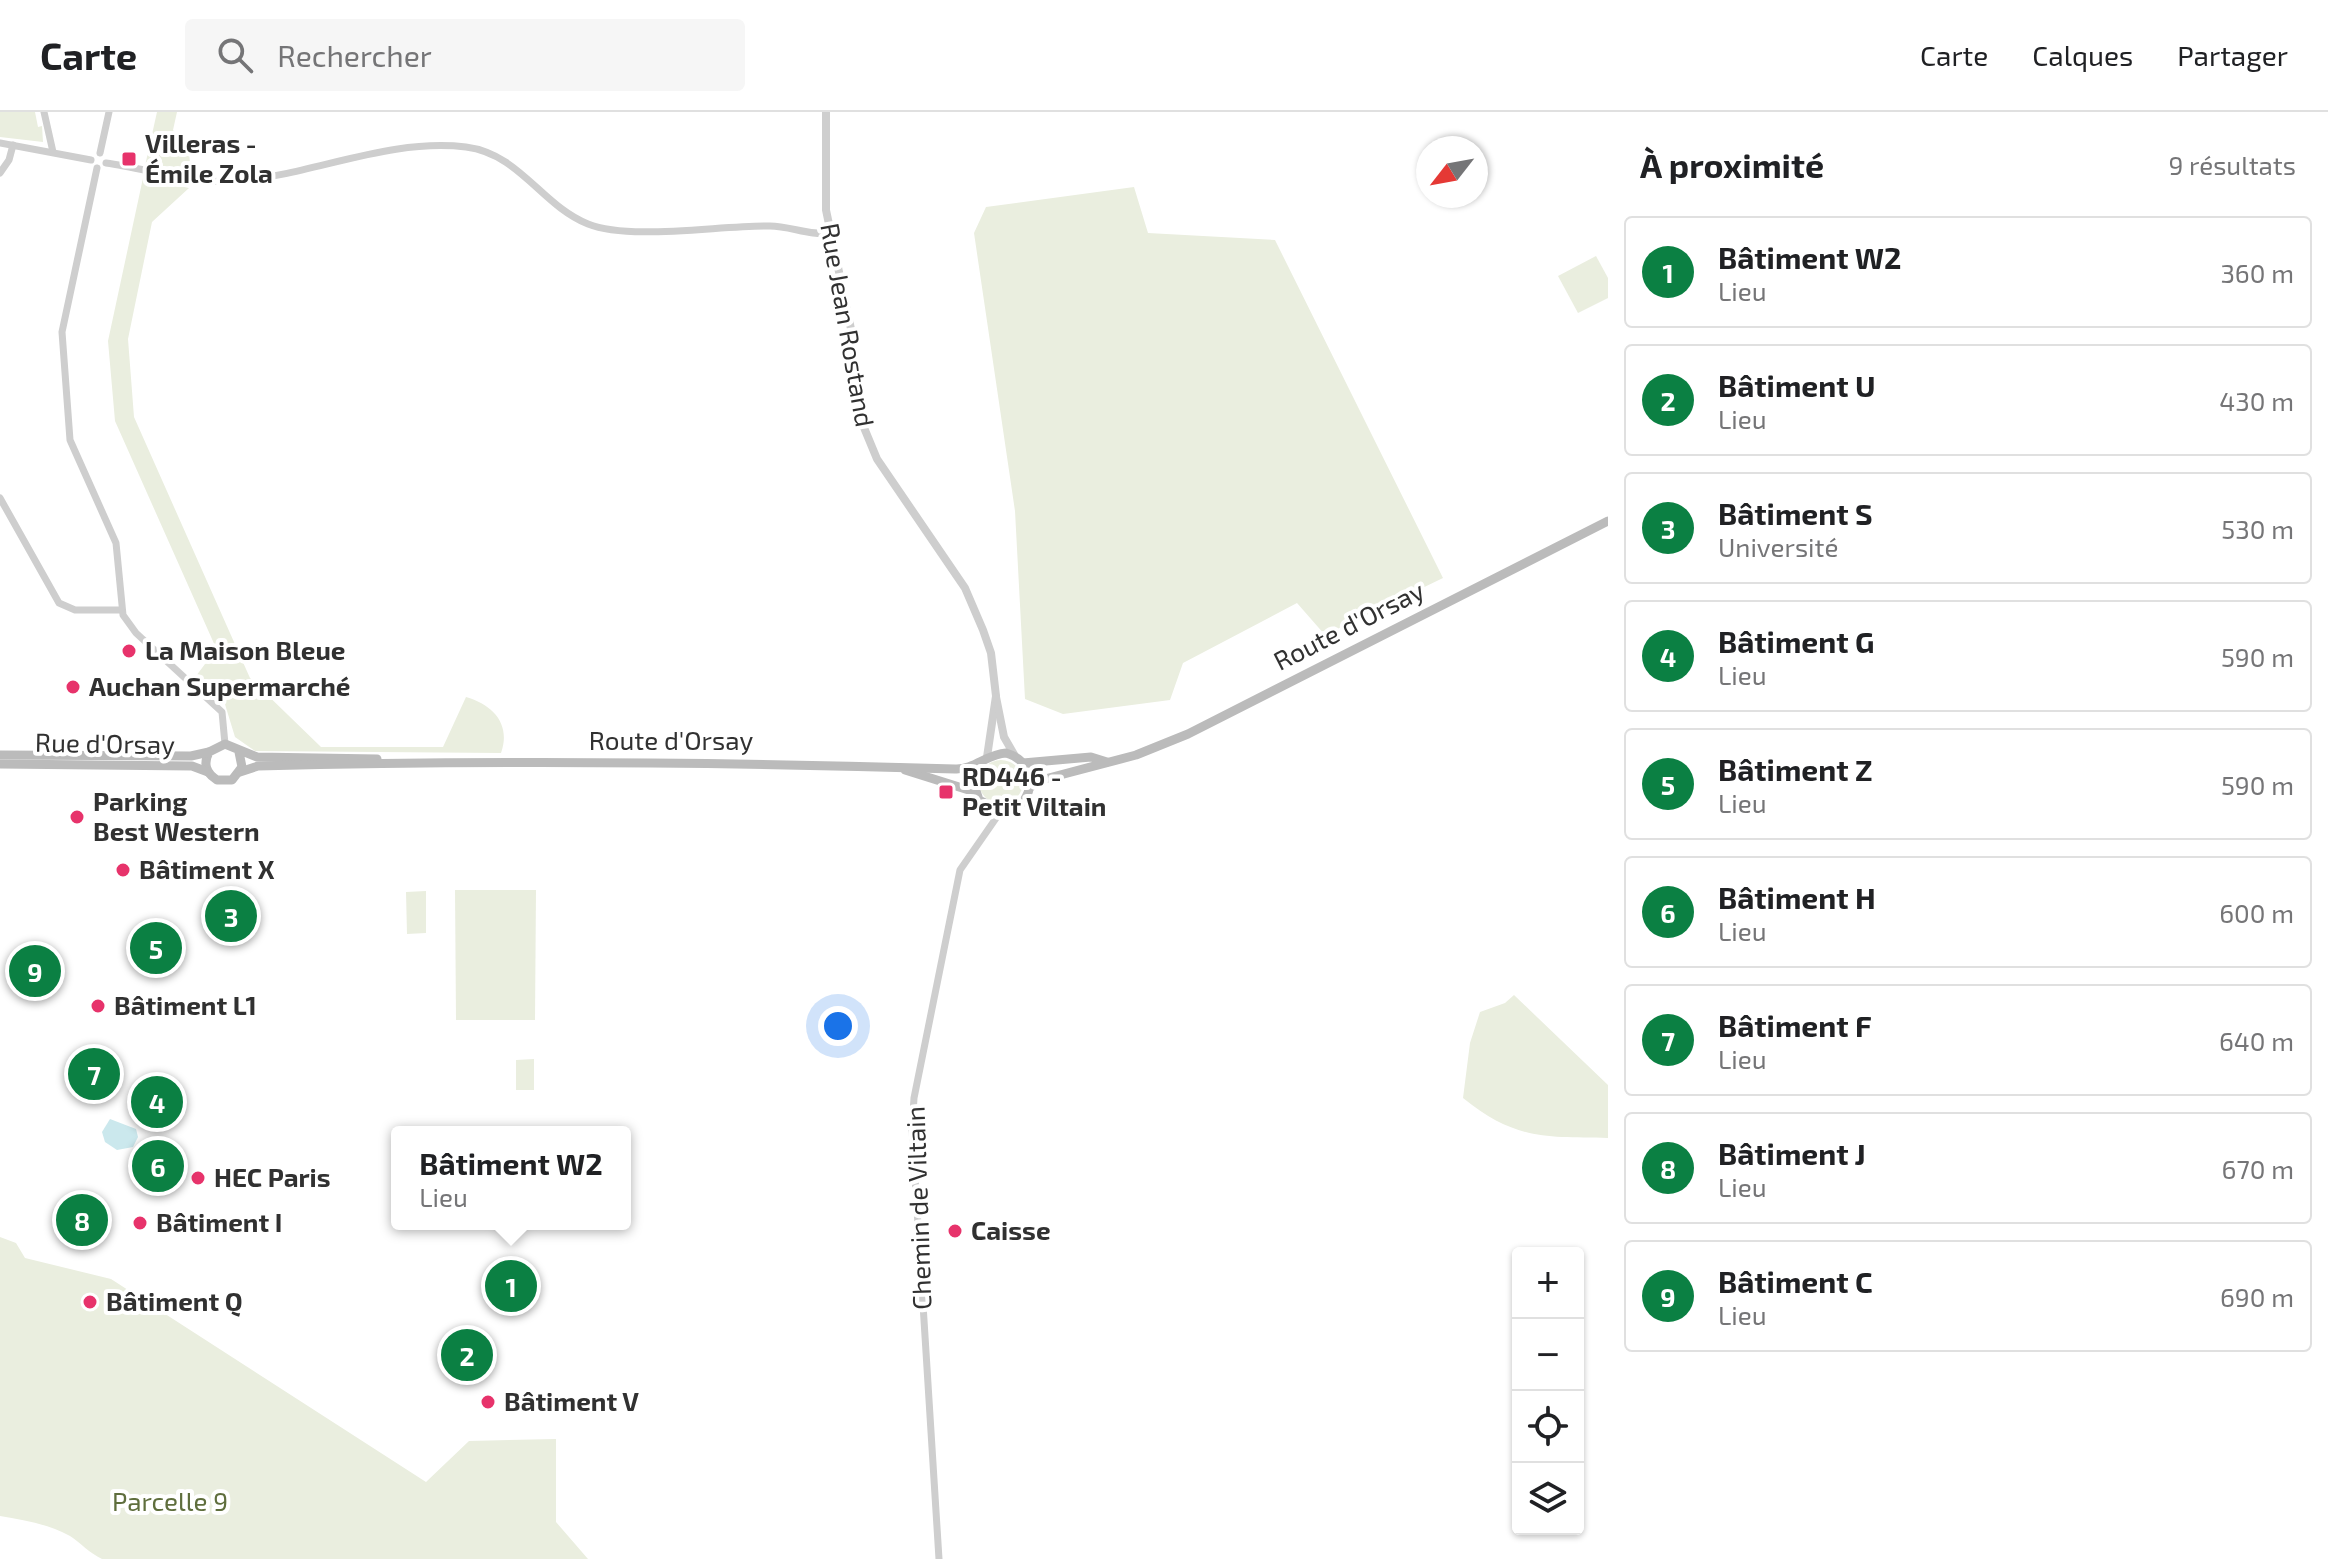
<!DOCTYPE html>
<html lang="fr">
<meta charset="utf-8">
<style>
body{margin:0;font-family:"Exo 2",sans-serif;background:#f6f6f6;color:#202124}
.controls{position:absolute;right:24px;bottom:24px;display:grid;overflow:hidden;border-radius:8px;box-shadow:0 2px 6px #0004}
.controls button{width:72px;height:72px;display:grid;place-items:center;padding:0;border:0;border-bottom:2px solid #e0e0e0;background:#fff;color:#202124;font:40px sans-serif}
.compass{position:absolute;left:1416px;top:24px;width:72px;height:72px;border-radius:50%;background:#fff;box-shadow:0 2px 6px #0004;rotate:239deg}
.you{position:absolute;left:838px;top:914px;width:28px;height:28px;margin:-20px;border:6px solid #fff;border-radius:50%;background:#1a73e8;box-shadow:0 0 0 12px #1a73e833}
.badge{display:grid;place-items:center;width:52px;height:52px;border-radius:50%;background:#0b8043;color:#fff;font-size:26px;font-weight:700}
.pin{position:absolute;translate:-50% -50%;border:4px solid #fff;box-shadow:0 2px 8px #0006}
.popup{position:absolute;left:391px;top:1014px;width:240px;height:104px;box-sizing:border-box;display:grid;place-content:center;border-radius:8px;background:#fff;filter:drop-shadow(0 2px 6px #0005);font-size:26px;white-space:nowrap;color:#757577}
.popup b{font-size:30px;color:#202124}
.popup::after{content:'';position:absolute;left:50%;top:100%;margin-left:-16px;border:16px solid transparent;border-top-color:#fff}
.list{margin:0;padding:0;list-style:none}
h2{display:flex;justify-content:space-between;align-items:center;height:104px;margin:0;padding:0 32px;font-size:34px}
h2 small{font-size:26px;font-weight:400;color:#757577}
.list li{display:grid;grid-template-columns:52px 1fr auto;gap:24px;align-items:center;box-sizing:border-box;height:112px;margin:0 16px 16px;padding:0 16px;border:2px solid #e0e0e0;border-radius:8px}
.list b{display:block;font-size:30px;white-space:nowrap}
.list p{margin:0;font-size:26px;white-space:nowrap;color:#757577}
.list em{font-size:26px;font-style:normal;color:#757577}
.icon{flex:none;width:44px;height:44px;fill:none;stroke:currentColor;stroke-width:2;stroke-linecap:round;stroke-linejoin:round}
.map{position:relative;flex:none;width:1608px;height:1447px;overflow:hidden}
header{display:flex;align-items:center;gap:48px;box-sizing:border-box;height:112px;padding:0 40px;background:#fff;border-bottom:2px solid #e0e0e0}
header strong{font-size:38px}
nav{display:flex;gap:44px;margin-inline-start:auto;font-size:28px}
.search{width:560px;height:72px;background:#f6f6f6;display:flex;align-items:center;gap:20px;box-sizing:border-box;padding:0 28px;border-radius:8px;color:#757577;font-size:30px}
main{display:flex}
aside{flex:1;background:#fff}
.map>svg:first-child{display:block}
</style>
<header>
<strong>Carte</strong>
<div class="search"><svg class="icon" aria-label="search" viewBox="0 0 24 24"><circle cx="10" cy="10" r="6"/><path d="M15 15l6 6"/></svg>Rechercher</div>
<nav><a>Carte</a><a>Calques</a><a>Partager</a></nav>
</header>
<main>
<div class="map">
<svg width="1608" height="1447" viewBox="0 0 1608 1447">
<rect width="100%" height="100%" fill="#fff"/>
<g fill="#eaeedf">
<path d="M0 0H35L38 15 42 14 43 30 0 25Z"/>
<path d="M157 0H177L173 18 189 41 191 61 145 54Z"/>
<path d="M143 66 189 76 152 110 128 227 134 305 250 566 321 635H443L466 585C494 593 511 613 501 641L255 639 235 625 224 589 196 564 205 552 220 545 115 309 108 229Z"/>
<path d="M1134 75 1148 121 1275 128 1443 466 1325 523 1297 491 1183 551 1170 588 1063 602 1025 587 1015 399 974 121 986 95Z"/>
<path d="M1596 144 1608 166V186L1578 201 1558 164Z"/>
<circle cx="1001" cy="670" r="22"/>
<path d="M455 778H536L535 908H456Z"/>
<path d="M426 779V821L407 822 406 780Z"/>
<path d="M1514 883 1608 973V1026C1545 1025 1515 1028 1463 986L1470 931 1480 900 1505 891Z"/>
<path d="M534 947V978H516V948Z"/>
<path d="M0 1125 16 1131 25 1146 111 1167 426 1370 469 1329 556 1327V1410L588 1447H102C89 1441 81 1431 70 1424 48 1412 24 1408 0 1404Z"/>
</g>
<path fill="#cbe8ed" d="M110 1007 136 1017 138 1025 133 1035 117 1038 105 1030 102 1020Z"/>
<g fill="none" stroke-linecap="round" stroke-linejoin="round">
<g stroke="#cecece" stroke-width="7">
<path d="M44 0 53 40"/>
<path d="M0 31 91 48"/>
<path d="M100 41 109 0"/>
<path d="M106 51C149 57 194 73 238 69 315 62 388 26 466 35 520 42 541 93 588 112 630 129 721 113 770 114 790 114 810 124 830 121"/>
<path d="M97 56 62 220 70 328 116 431 123 503 136 521 222 600 225 632"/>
<path d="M0 61 9 48 13 33"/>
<path d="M0 386 59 491 75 498H121"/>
<path d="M939 1447 912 1017 914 986 960 758 1001 699"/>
</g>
<g stroke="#cecece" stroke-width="8">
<path d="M826 0V98L851 217 860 306 877 347 965 476 983 518 991 541 996 584 987 645"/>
<path d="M996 585 1004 625 1015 644"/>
</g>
<g stroke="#bbb" stroke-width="9">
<path d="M239 640 242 655 232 668H217C206 661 203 652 209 640L225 632 257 645 377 647"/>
<path d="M0 643 191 644 209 640"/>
<path d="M1023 651 1091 645 1107 650"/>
<path d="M0 652 192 654 208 660"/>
<path d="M905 658 975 680"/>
<path d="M240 660 258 654C490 648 723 650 955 657 974 658 987 642 1006 641 1029 648 1037 670 1023 690L1001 699 979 688 973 670 980 651"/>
<path d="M1030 675 1045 667 1136 643 1188 622 1608 409"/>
</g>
</g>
<g fill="#e7336b" stroke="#fff" stroke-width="3">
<rect x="121" y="39" width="16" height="16" rx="4"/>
<circle cx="129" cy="539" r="8"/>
<circle cx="73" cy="575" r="8"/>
<rect x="938" y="672" width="16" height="16" rx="4"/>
<circle cx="77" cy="705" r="8"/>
<circle cx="123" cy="758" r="8"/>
<circle cx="98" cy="894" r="8"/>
<circle cx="198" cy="1066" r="8"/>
<circle cx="140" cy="1111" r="8"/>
<circle cx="955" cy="1119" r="8"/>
<circle cx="90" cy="1190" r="8"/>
<circle cx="488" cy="1290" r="8"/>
</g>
<g text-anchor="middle" stroke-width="8" stroke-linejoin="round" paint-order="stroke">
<g font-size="26" font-weight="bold" fill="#313131" stroke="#fff" text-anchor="start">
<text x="145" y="41">Villeras -<tspan x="145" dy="30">Émile Zola</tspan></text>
<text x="145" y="548">La Maison Bleue</text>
<text x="89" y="584">Auchan Supermarché</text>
<text x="962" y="674">RD446 -<tspan x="962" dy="30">Petit Viltain</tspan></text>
<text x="93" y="699">Parking<tspan x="93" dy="30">Best Western</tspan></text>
<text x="139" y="767">Bâtiment X</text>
<text x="114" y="903">Bâtiment L1</text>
<text x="214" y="1075">HEC Paris</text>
<text x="156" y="1120">Bâtiment I</text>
<text x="971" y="1128">Caisse</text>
<text x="106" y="1199">Bâtiment Q</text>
<text x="504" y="1299">Bâtiment V</text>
</g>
<g font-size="26" fill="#313131" stroke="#fff">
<text transform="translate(847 213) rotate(80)" y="9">Rue Jean Rostand</text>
<text transform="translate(1349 514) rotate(-27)" y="9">Route d'Orsay</text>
<text x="671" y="638">Route d'Orsay</text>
<text transform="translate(105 632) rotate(1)" y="9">Rue d'Orsay</text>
<text transform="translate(919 1096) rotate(-92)" y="9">Chemin de Viltain</text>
</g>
<g font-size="26" fill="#5f6e3d" stroke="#fff">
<text x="170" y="1399">Parcelle 9</text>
</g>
</g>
</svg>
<div class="controls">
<button>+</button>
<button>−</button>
<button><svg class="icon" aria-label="locate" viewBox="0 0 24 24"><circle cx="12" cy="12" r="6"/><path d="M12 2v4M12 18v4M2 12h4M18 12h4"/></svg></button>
<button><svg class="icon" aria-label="layers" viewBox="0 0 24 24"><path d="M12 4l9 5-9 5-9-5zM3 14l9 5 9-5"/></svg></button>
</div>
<svg class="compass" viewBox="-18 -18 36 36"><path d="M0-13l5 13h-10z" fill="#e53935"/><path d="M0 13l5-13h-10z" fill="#757577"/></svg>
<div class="you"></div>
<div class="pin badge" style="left:511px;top:1174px">1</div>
<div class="popup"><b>Bâtiment W2</b>Lieu</div>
<div class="pin badge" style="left:467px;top:1243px">2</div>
<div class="pin badge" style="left:231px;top:804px">3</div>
<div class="pin badge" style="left:157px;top:990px">4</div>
<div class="pin badge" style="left:156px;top:836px">5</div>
<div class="pin badge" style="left:158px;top:1054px">6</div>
<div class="pin badge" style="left:94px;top:962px">7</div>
<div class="pin badge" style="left:82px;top:1108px">8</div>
<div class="pin badge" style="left:35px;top:859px">9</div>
</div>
<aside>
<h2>À proximité<small>9 résultats</small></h2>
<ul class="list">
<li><span class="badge">1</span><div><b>Bâtiment W2</b><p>Lieu</p></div><em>360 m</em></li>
<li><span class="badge">2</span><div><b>Bâtiment U</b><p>Lieu</p></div><em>430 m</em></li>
<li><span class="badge">3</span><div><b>Bâtiment S</b><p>Université</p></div><em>530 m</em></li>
<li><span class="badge">4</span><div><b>Bâtiment G</b><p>Lieu</p></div><em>590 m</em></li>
<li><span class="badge">5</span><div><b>Bâtiment Z</b><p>Lieu</p></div><em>590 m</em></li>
<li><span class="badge">6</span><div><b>Bâtiment H</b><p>Lieu</p></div><em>600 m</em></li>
<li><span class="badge">7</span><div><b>Bâtiment F</b><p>Lieu</p></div><em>640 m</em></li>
<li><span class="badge">8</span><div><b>Bâtiment J</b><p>Lieu</p></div><em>670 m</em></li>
<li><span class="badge">9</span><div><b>Bâtiment C</b><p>Lieu</p></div><em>690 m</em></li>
</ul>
</aside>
</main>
